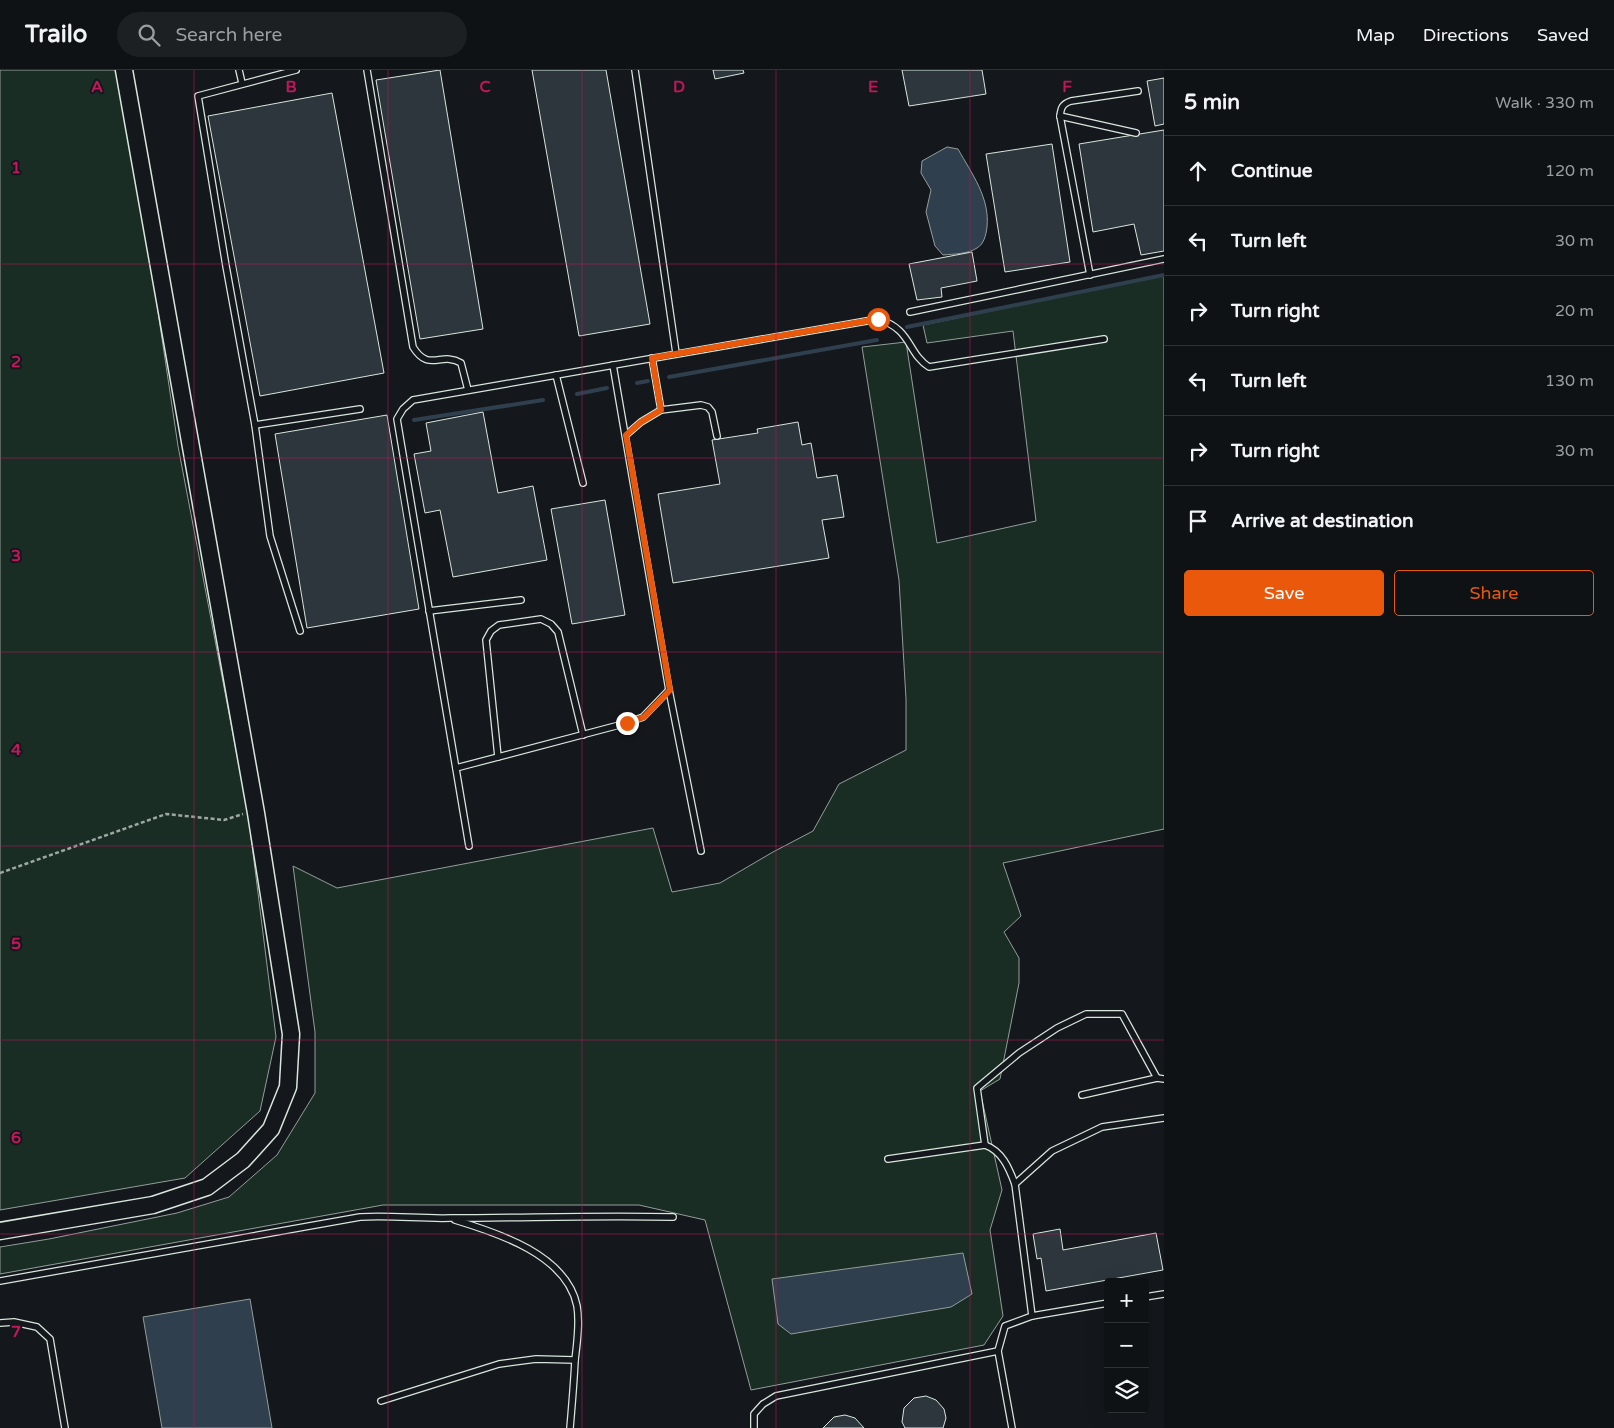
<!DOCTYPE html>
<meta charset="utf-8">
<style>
body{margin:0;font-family:"Varela Round",sans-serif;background:#1d2022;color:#f1f3f6}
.controls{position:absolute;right:15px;bottom:15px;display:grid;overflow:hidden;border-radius:5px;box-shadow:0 5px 20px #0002}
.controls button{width:45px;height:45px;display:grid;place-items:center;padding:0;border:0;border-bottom:1px solid #2f3234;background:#0f1215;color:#f1f3f6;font:25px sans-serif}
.stop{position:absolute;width:15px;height:15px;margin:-11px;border:4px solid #ea580c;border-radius:50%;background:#fff}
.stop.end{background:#ea580c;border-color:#fff;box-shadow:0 1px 5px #0008}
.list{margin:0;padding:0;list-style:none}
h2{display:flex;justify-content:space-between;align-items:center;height:65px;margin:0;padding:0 20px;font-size:21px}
h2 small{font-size:16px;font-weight:400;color:#9b9ea0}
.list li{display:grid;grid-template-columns:32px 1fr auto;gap:15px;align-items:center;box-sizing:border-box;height:70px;padding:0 20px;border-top:1px solid #2f3234}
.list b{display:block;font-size:19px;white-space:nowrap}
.list em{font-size:16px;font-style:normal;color:#9b9ea0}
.actions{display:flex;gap:10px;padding:15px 20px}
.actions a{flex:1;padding:11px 0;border:1px solid #ea580c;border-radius:5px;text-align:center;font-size:18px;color:#ea580c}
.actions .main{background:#ea580c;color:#fff}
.icon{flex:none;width:28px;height:28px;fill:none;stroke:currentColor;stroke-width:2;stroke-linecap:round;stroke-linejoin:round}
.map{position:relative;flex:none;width:1164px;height:1358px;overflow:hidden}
header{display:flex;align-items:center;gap:30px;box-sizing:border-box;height:70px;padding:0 25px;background:#0f1215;border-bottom:1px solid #2f3234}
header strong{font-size:24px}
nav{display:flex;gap:28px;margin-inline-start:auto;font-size:18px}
.search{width:350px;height:45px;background:#1d2022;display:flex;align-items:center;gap:12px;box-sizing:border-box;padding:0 18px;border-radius:28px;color:#9b9ea0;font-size:19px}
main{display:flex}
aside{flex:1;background:#0f1215}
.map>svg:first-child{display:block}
</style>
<header>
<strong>Trailo</strong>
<div class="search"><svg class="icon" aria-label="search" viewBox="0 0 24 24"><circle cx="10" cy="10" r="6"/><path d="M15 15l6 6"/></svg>Search here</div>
<nav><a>Map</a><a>Directions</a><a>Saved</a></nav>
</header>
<main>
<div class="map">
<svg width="1164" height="1358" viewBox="0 0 1164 1358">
<rect width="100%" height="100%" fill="#14181c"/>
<g fill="#1a2d24" stroke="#939e99">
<path d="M0 0H122L178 376 248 743 276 967 260 1041 185 1108 0 1140Z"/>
<path d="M1164 205V759L1003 793 1021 846 1004 862 1019 888V913L1000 1009 980 1021 1002 1120 990 1160 1003 1246 984 1275 751 1320 705 1150 639 1135H383L0 1204V1177L49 1169 177 1143 229 1127 277 1085 315 1023V962L293 796 337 818 653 758 672 822 720 813 773 782 813 761 839 714 906 680V629L899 510 862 277 906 272 937 473 1036 451 1013 261 927 273 923 255Z"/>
</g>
<g fill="#2f3f4d" stroke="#939e99">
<path d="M947 77 958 79C972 104 990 128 987 157 986 165 984 174 977 178 968 184 954 184 943 185L935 176 926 142 931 120 921 103 922 91Z"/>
<path d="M963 1183 972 1224 951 1237 791 1264 778 1254 772 1209Z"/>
<path d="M250 1229 272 1358H162L143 1247Z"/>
</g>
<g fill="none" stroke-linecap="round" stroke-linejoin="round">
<g stroke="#2f3f4d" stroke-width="4">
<path d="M907 257 1164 205"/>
<path d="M669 307 877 270"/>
<path d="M637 313 648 311"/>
<path d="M577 324 607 318"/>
<path d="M414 350 543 330"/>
</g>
</g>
<g fill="#2c363c" stroke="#d8e6dc">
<path d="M440 0 483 259 420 269 376 10Z"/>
<path d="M532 0H606L650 254 579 266Z"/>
<path d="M713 0H743L744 3 715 9Z"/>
<path d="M902 0H982L986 24 909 36Z"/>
<path d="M1164 8V54L1155 56 1147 11Z"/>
<path d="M332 23 384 303 260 326 208 46Z"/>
<path d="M1164 60V181L1141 185 1134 154 1093 162 1079 74Z"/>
<path d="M1052 74 1070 192 1005 202 986 84Z"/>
<path d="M972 182 977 211 941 218 942 227 917 230 909 194Z"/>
<path d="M483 342 498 423 533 416 547 490 453 507 440 440 425 443 414 384 431 381 426 353Z"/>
<path d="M387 345 419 539 307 558 275 364Z"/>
<path d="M798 352 802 375 811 373 817 408 837 405 844 447 822 450 829 488 673 513 658 424 720 414 712 370 758 363 757 359Z"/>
<path d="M605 430 625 545 572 554 551 439Z"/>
<path d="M1060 1159 1063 1180 1156 1163 1163 1200 1046 1221 1041 1188 1037 1189 1033 1164Z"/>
<path d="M926 1326 936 1330 944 1339 946 1348 943 1358H905L902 1352 904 1338 914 1328Z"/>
<path d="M845 1345 855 1348 864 1358H823L834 1347Z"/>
</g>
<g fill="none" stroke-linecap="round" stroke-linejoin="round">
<g stroke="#d8e6dc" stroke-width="8">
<g id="lane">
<path d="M239 0 242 13"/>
<path d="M296 0 198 26 226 196 255 355 270 466 300 561"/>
<path d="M367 0 413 277C429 303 441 281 461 293L468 320"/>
<path d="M635 0 676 283"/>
<path d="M1060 46 1136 63"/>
<path d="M1090 205 1060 46C1061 38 1062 34 1071 31L1138 21"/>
<path d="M910 242 1164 189"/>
<path d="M652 288 661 340 701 335 708 337 712 342 717 366"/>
<path d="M613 295 669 620 701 781"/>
<path d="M556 305 583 413"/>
<path d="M255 355 360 339"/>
<path d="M626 365 641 352 661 340"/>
<path d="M429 541 521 530"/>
<path d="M498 687 486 570 491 561 499 555 541 549 551 554 558 562 583 665"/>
<path d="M456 698 627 653 643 647 669 620"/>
<path d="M469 776 397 349 403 339 413 330 878 249C912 259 907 283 929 297L1104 269"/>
<path d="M1082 1025 1157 1008 1164 1009"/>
<path d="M985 1075 977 1018 1019 983 1057 958 1086 944H1122L1157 1008"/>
<path d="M888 1089 985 1075C1002 1081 1009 1098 1015 1114L1032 1246"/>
<path d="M1015 1114 1052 1081 1102 1057 1164 1048"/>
<path d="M455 1150C498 1163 567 1185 577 1236 580 1253 577 1273 575 1290 574 1312 572 1335 570 1358"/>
<path d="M0 1211 360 1147C391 1145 421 1149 451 1148 525 1148 599 1145 673 1147"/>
<path d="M1145 1227 1164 1224"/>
<path d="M0 1253 14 1252 37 1257 50 1269 65 1358"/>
<path d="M381 1331 499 1294 536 1289 575 1290"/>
<path d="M754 1358V1344L763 1334 776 1326 998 1281"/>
<path d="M1012 1358 998 1281 1005 1256 1032 1246 1108 1233"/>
</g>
</g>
<g stroke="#d8e6dc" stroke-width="19">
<path id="secondary" d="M0 1161 153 1135 207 1117 243 1090 271 1059 288 1017 291 964 256 743 124 0"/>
</g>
<path stroke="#9da8a2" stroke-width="2.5" stroke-dasharray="4 2.5" stroke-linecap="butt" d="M0 803 166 744 224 750 243 744"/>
<use href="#lane" stroke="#14181c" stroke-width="5.5"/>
<use href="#secondary" stroke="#14181c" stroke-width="16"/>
</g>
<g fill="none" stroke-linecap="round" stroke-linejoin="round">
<path stroke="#ea580c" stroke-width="6" d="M627 653 644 647 670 620 626 365 641 352 661 340 652 288 878 249"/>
</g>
<path fill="none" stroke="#c2185b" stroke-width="1" stroke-opacity="0.55" d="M194 0V1358M388 0V1358M582 0V1358M776 0V1358M970 0V1358M0 194H1164M0 388H1164M0 582H1164M0 776H1164M0 970H1164M0 1164H1164"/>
<g font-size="16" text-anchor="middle" font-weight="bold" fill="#c2185b" stroke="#14181c" stroke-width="4" stroke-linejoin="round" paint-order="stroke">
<text x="97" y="22">A</text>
<text x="291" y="22">B</text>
<text x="485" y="22">C</text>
<text x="679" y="22">D</text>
<text x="873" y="22">E</text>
<text x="1067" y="22">F</text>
<text x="16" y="103">1</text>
<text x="16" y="297">2</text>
<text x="16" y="491">3</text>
<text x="16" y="685">4</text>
<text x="16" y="879">5</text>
<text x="16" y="1073">6</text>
<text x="16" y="1267">7</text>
</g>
</svg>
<div class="controls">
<button>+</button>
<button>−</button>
<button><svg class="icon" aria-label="layers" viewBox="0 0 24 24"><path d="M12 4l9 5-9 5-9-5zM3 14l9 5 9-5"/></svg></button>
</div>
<div class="stop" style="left:878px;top:249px"></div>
<div class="stop end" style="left:627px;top:653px"></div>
</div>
<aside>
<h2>5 min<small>Walk · 330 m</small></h2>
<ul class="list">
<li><svg class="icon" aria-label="ahead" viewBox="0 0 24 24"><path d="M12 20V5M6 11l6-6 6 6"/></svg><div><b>Continue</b></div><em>120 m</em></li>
<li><svg class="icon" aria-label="left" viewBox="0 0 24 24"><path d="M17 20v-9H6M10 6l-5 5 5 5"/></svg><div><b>Turn left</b></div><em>30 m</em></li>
<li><svg class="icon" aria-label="right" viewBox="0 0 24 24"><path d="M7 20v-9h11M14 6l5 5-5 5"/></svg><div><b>Turn right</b></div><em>20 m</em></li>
<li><svg class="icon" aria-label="left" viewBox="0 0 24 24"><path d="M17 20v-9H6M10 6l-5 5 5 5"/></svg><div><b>Turn left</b></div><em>130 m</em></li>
<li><svg class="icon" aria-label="right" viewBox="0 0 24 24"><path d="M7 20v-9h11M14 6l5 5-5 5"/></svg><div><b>Turn right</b></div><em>30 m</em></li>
<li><svg class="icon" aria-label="arrive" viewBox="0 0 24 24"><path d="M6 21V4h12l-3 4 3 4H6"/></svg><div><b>Arrive at destination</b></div></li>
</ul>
<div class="actions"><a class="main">Save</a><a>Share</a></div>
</aside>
</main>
